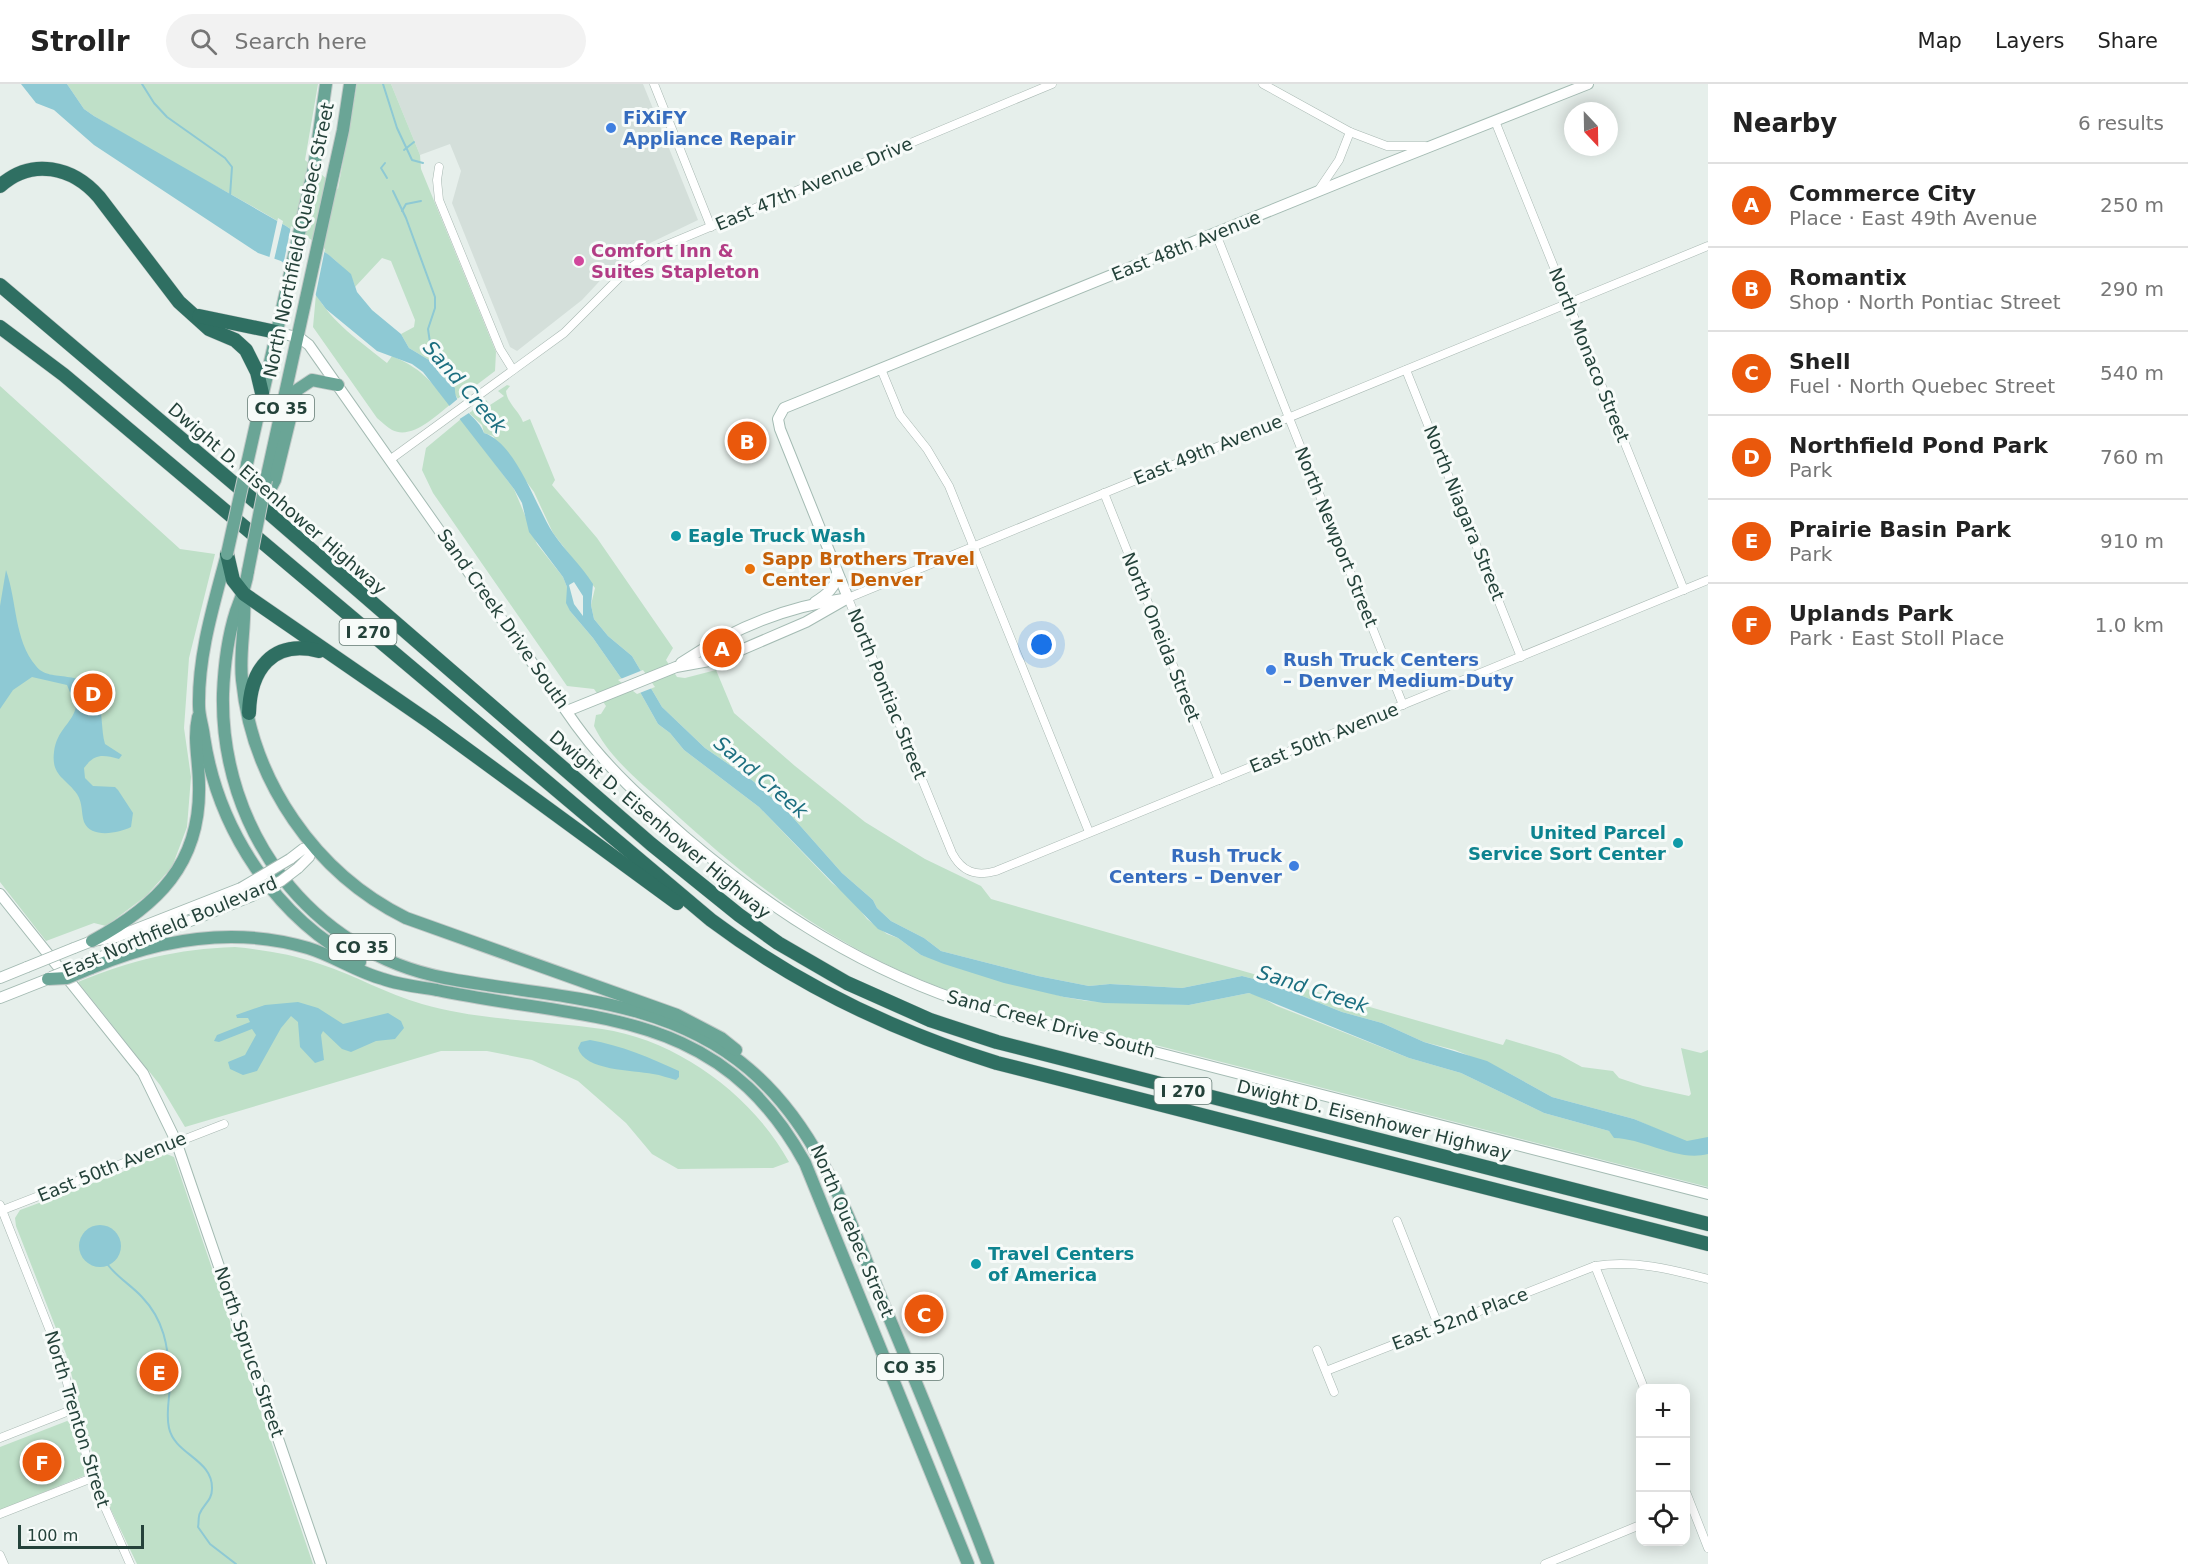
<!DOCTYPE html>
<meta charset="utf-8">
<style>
body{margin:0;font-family:"DejaVu Sans",sans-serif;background:#f2f2f2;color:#222}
.controls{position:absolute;right:18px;bottom:18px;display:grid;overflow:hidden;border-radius:12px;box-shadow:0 3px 15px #0003}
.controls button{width:54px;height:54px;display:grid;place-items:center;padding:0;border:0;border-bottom:2px solid #e0e0e0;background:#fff;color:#222;font:30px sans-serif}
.compass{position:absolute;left:1564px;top:18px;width:54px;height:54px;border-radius:50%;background:#fff;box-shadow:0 3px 15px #0003;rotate:158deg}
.scale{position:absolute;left:18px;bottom:15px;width:126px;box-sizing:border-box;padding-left:6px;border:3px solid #24423a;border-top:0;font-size:16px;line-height:21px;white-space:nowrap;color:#24423a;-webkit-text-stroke:4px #f7fbf9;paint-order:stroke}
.you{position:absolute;left:1042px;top:561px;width:21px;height:21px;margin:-15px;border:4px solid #fff;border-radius:50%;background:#1a73e8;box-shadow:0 0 0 9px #1a73e833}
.badge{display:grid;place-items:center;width:39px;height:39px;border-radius:50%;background:#ea580c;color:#fff;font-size:20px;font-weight:700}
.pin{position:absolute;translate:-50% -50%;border:3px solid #fff;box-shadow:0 2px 6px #0006}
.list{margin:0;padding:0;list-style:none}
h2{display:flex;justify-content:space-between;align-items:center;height:78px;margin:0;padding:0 24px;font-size:26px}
h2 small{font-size:20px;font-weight:400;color:#767676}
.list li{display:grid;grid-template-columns:39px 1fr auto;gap:18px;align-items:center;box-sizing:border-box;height:84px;padding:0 24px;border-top:2px solid #e0e0e0}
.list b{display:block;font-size:22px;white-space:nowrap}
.list p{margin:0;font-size:20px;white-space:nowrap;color:#767676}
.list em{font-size:20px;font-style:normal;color:#767676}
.icon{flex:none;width:33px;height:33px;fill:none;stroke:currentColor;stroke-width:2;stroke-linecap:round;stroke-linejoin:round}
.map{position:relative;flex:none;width:1708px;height:1480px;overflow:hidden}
header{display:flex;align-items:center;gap:36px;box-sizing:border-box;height:84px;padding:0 30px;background:#fff;border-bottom:2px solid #e0e0e0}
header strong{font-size:28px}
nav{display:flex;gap:33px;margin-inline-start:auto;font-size:21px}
.search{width:420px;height:54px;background:#f2f2f2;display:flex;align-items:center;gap:15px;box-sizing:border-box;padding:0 21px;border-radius:33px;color:#767676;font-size:22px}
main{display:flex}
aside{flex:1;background:#fff}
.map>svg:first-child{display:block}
</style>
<header>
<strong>Strollr</strong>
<div class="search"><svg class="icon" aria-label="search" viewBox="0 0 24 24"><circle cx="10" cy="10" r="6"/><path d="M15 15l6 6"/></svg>Search here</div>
<nav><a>Map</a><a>Layers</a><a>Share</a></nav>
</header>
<main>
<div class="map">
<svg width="1708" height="1480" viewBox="0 0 1708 1480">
<rect width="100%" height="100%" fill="#e6efeb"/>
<path fill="#d4dfda" d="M391 0H643L698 136 623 172 582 216 517 267 510 263 452 119 461 87 450 60 420 71Z"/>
<g fill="#bfe0c8">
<path d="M67 0H318L305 76 338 105 357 0H391L420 71 421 85 496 268 495 287 458 315 434 279 409 264 401 250 414 243 415 236 391 177 382 174 355 203C351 169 213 102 181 83 152 67 123 49 94 32L84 25Z"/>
<path d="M316 210C332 239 360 257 387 279L392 272C422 285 429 295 450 321 435 332 412 356 392 346 387 343 382 338 377 334L313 243Z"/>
<path d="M507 301 510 302 506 307C507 319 519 327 523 338L530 335 555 396 552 401 597 454 673 564 666 576 677 593 685 594 716 586 734 629 795 682 865 738 925 775 981 802 991 815 1503 961 1506 955 1560 971 1582 983 1613 987 1619 994 1643 1002 1689 1012 1691 1010 1681 964 1701 969 1708 966V1103L961 911C842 869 760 808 668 723 642 700 609 674 594 642L596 631 601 630 606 622 594 605 567 602 433 409 422 386 426 364 461 335 514 405 537 460 563 493 567 503 570 527 593 554 621 594 640 608 658 640 670 649 684 666 759 723 832 799 851 814 867 835 887 850 898 854 921 871 1064 913 1087 917 1189 921 1249 909 1257 911 1277 922 1409 974 1461 989 1544 1029 1609 1047 1615 1054H1628L1676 1068 1679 1055 1634 1035 1552 1013 1505 987 1455 966 1424 958 1382 939 1342 928 1270 899 1242 892 1182 904 1110 900 1089 902 1038 892 941 867 924 854 891 837 877 824 873 816 842 789 788 728 753 697 705 664 662 623 632 572 608 552 594 535 591 521 595 504 553 449 534 408 493 352 484 349 482 341 469 329 486 316 490 321 504 312 498 307Z"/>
<path d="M0 302 180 465 215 470 189 574 184 644 191 693 187 743 172 783 146 812 106 842 94 839 46 857 0 798Z"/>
<path d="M235 863C265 866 292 870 320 880 355 891 386 910 422 920 480 937 543 936 602 945 678 956 753 1012 789 1078L773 1084 678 1085 652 1070 626 1039 578 997 532 976 487 967H441L185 1043 160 1001 78 898C132 876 177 865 235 863Z"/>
<path d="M164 1069 174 1073 313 1480H137L103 1409 66 1270 16 1142 15 1134 20 1126 120 1089Z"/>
<path d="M67 1337 74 1340 86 1391 0 1426V1363Z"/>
</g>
<g fill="#8ec9d4" fill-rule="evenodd">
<path d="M21 0H67L84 25 94 32 286 142 329 171 351 190 357 208 372 226 401 250 409 264 434 279 439 289 455 304C453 322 479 333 484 349 516 359 536 423 553 449 565 467 582 482 593 500L591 521 594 535 608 552 632 572 662 623 705 664 753 697 788 728 842 789 873 816 877 824 891 837 924 854 941 867 1038 892 1089 902 1110 900 1182 904 1242 892 1270 899 1342 928 1382 939 1424 958 1487 977 1552 1013 1634 1035 1687 1057 1708 1053V1070C1677 1078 1646 1055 1614 1054L1609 1047 1544 1029 1461 989 1409 974 1249 909 1189 921 1104 919 1064 913 1004 899 944 880 921 871 898 854 878 845 759 723 684 666 670 649 658 640 640 608 621 594 593 554 570 527 566 519 567 503 563 493 529 448 522 419 514 405 423 288 412 280 377 267 326 225 303 194 281 177 258 169 94 61 54 26 36 19ZM574 498 583 512V532L574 520 569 501Z"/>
<path d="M6 486C17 517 14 556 36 582 51 601 84 581 98 615 103 630 101 646 105 660L122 671 119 675C103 671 95 669 84 684L85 694 93 702 115 703 118 706 133 729 131 743C119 749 91 755 84 738 81 729 83 719 77 710 66 694 51 692 54 668 57 645 72 640 76 623L67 601 32 593 13 606 0 625V522Z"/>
<path d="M298 918 318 924 343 940 388 929 401 937 404 944 395 955 376 957 351 968 342 965 323 947 321 951 324 976 315 979 300 963 298 938 291 932 281 944 257 987 243 991 230 985 228 978 245 971 256 951 252 945 219 958 214 957 217 951 250 938 248 934H237L236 931 265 921Z"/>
<path d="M590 956C620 961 651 974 679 987V993L676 996C668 994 661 991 653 990 633 986 584 987 578 964L581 958Z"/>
<circle cx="100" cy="1162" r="21"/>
</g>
<g fill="#e6efeb">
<path d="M278 134 283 137 274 176 269 175Z"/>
<path d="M291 142 325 165 315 214 301 196 283 182Z"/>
<path d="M460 313 472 327 458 336 448 323Z"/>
<path d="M643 586 655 603 637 610 618 596Z"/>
</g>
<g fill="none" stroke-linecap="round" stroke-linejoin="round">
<g stroke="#8ec9d4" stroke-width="2">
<path d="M142 0 154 19 167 33 225 74 232 83 230 112"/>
<path d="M383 0 397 44 412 76 423 79"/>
<path d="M404 66 414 58"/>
<path d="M385 79 381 84 387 94"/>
<path d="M393 107 406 134 435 213V224L428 245 433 279"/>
<path d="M402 127 406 120 421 117"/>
<path d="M108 1181C118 1194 131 1201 142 1213 164 1236 168 1262 170 1293 171 1310 165 1327 169 1344 175 1371 213 1375 212 1405 212 1416 204 1420 200 1429 198 1432 199 1439 198 1443L210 1460 236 1480"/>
</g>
<g stroke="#a8b8b2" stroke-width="9">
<g id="street">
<path d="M654 0 711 143"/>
<path d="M1263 0 1350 48 1387 62H1425"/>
<path d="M1495 37 1684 506"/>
<path d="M439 83 437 96 439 116 500 265 513 286"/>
<path d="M1318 107 1339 76 1350 48"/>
<path d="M1216 150 1403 621"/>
<path d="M1708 162 848 514 952 769C962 788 976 793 996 787L1708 496"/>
<path d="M881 285 900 331 927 365 949 402 1089 748"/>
<path d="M1406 286 1521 573"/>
<path d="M391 375 564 249 626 187 657 165 1052 0"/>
<path d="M1104 409 1219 696"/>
<path d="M0 1121 60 1272 92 1394 130 1480"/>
<path d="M0 1127 224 1040"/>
<path d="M1397 1137 1439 1243"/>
<path d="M1595 1182 1644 1304"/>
<path d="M1317 1266 1334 1308"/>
<path d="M1326 1287 1595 1182C1634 1176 1670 1185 1708 1195"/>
<path d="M0 1354 74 1325"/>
<path d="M1686 1408 1708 1464"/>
<path d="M0 1430 92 1394"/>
<path d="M0 1471 4 1480"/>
<path d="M1545 1480 1640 1441"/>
</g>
</g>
<g stroke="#a4bbb3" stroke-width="12">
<g id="secondary">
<path d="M276 248 300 254 309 261 576 641C607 684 645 718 684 752 773 828 867 888 979 923L1708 1110"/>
<path d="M848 514 780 345 778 335 784 324 1363 89 1588 0"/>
<path d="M815 518C826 511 837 503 837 489"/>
<path d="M681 579C730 546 784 523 843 515"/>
<path d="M567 627 676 583 720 575 806 538 848 514"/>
<path d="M290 775 303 765 312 763 309 773 298 784"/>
<path d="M0 810 143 989 176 1057 321 1480"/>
<path d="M74 864 92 857 116 853 241 804"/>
<path d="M86 879 252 812"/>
<path d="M0 894 27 883"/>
<path d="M0 914 48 895"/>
</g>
</g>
<g stroke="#c2cac8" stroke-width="14">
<g id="primary">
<path d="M247 380 314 83 326 0"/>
<path d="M266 396 343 46 350 0"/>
<path d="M263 419 275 396 297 306 312 296 338 301"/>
<path d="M227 470C214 520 198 570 199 622 199 632 203 643 204 653 218 746 276 834 360 878"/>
<path d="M248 487C246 502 241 514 236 527 228 552 224 584 223 610 220 746 310 868 445 894 550 914 664 912 749 985 822 1047 851 1141 886 1226 921 1310 956 1395 988 1480"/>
<path d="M244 514C246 541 239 568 242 596 252 697 315 789 406 834L677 931 721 954 736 966"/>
<path d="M92 857C157 822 201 780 199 701 199 677 193 656 198 633"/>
<path d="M91 884C160 855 234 842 308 864 334 872 357 888 383 895 400 901 419 903 437 906 589 938 718 921 805 1079L968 1480"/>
</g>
</g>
<g stroke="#c2cac8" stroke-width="15">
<g id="highway">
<path d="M0 102C32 73 73 83 99 113L179 218 209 245 235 256 246 266 257 288 262 309"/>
<path d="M0 201 270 430 651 760 739 831 778 859 847 899 930 936 997 958 1708 1140"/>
<path d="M199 232 276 248"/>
<path d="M0 243 64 291 711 836C798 901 893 947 997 979L1708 1160"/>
<path d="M227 470 233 496 244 510 431 639 677 819"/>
<path d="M249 629C250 586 272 555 319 567"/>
</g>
</g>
<use href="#street" stroke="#fff" stroke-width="8"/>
<use href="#secondary" stroke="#fff" stroke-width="10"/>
<use href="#primary" stroke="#6aa596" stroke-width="12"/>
<use href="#highway" stroke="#2f6f62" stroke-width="14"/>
<g stroke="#a4bbb3" stroke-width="12" stroke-linecap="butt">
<g id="secondary-bridge">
<path d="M241 804 290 775"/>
<path d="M252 812 281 797 298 784"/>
<path d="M27 883 74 864"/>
<path d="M51 893 86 879"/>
</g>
</g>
<g stroke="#c2cac8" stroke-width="14" stroke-linecap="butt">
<g id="primary-bridge">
<path d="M227 470 247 380"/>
<path d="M248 487 266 396"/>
<path d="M48 895 67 894 91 884"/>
</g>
</g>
<use href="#secondary-bridge" stroke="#fff" stroke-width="10"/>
<use href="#primary-bridge" stroke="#6aa596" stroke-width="12"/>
</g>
<g fill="#3f7fe0" stroke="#f7fbf9" stroke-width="2">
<circle cx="611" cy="44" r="6"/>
<circle cx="1271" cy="586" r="6"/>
<circle cx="1294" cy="782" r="6"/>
</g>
<circle fill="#d1479c" stroke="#f7fbf9" stroke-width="2" cx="579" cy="177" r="6"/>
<g fill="#0f9aa8" stroke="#f7fbf9" stroke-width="2">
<circle cx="676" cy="452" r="6"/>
<circle cx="1678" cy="759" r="6"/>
<circle cx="976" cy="1180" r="6"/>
</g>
<circle fill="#e8710a" stroke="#f7fbf9" stroke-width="2" cx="750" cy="485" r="6"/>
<g text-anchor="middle" stroke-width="6" stroke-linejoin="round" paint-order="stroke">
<g fill="#f7fbf9" stroke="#637a73" stroke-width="1.5">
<rect x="248" y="311" width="66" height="26" rx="4.5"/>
<rect x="339.5" y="535" width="57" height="26" rx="4.5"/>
<rect x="329" y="850" width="66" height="26" rx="4.5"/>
<rect x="1154.5" y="994" width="57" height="26" rx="4.5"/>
<rect x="877" y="1270" width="66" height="26" rx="4.5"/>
</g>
<g font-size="16" font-weight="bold" fill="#24423a">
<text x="281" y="330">CO 35</text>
<text x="368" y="554">I 270</text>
<text x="362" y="869">CO 35</text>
<text x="1183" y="1013">I 270</text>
<text x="910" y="1289">CO 35</text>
</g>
<g font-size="18" font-weight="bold" fill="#366cbe" stroke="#f7fbf9" text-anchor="start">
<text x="623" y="40">FiXiFY<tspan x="623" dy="21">Appliance Repair</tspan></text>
<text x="1283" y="582">Rush Truck Centers<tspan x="1283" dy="21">– Denver Medium-Duty</tspan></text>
<text x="1282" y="778" text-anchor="end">Rush Truck<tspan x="1282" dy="21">Centers – Denver</tspan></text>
</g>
<g font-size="18" fill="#24423a" stroke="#f7fbf9">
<text transform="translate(814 100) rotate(-23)" y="6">East 47th Avenue Drive</text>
<text transform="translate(299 156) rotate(-78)" y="6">North Northfield Quebec Street</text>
<text transform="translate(1186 162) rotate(-22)" y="6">East 48th Avenue</text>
<text transform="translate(1589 271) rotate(68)" y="6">North Monaco Street</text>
<text transform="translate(1208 366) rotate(-22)" y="6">East 49th Avenue</text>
<text transform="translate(277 415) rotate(41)" y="6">Dwight D. Eisenhower Highway</text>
<text transform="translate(1464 429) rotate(68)" y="6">North Niagara Street</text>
<text transform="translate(1336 453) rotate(68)" y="6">North Newport Street</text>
<text transform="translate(503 535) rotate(55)" y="6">Sand Creek Drive South</text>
<text transform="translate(1161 553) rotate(68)" y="6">North Oneida Street</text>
<text transform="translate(887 610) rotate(68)" y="6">North Pontiac Street</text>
<text transform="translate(1324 654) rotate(-22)" y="6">East 50th Avenue</text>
<text transform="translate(660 741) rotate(40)" y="6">Dwight D. Eisenhower Highway</text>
<text transform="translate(170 843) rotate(-23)" y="6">East Northfield Boulevard</text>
<text transform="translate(1051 940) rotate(15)" y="6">Sand Creek Drive South</text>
<text transform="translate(1374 1036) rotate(14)" y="6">Dwight D. Eisenhower Highway</text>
<text transform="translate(112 1083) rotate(-22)" y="6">East 50th Avenue</text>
<text transform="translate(852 1147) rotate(67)" y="6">North Quebec Street</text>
<text transform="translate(1460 1235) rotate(-21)" y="6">East 52nd Place</text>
<text transform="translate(249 1268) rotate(71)" y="6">North Spruce Street</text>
<text transform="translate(77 1335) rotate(73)" y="6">North Trenton Street</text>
</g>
<g font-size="18" font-weight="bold" fill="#b23c85" stroke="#f7fbf9" text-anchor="start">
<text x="591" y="173">Comfort Inn &amp;<tspan x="591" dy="21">Suites Stapleton</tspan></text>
</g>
<g font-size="18" font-weight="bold" fill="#0d838f" stroke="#f7fbf9" text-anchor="start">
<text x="688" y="458">Eagle Truck Wash</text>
<text x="1666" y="755" text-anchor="end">United Parcel<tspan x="1666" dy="21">Service Sort Center</tspan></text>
<text x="988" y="1176">Travel Centers<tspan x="988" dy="21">of America</tspan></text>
</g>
<g font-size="18" font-weight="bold" fill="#c56008" stroke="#f7fbf9" text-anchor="start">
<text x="762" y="481">Sapp Brothers Travel<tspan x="762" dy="21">Center - Denver</tspan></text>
</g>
<g font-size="20" font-style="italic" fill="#1c6f80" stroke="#f7fbf9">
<text transform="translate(465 303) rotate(49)" y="7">Sand Creek</text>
<text transform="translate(761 693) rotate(40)" y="7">Sand Creek</text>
<text transform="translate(1313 905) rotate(18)" y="7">Sand Creek</text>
</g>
</g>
</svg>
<div class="controls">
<button>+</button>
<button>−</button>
<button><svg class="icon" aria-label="locate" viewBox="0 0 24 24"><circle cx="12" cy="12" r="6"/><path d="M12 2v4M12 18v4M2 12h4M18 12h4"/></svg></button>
</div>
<svg class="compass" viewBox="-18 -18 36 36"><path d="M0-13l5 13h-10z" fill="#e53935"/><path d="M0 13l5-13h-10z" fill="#767676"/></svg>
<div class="scale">100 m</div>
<div class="you"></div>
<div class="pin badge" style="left:722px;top:564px">A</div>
<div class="pin badge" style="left:747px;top:357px">B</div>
<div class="pin badge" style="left:924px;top:1230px">C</div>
<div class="pin badge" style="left:93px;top:609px">D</div>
<div class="pin badge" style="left:159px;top:1288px">E</div>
<div class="pin badge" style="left:42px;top:1378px">F</div>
</div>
<aside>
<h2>Nearby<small>6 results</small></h2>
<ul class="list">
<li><span class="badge">A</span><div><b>Commerce City</b><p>Place · East 49th Avenue</p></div><em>250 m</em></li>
<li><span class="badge">B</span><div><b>Romantix</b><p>Shop · North Pontiac Street</p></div><em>290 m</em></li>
<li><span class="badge">C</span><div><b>Shell</b><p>Fuel · North Quebec Street</p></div><em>540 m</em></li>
<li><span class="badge">D</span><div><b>Northfield Pond Park</b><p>Park</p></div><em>760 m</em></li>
<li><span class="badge">E</span><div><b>Prairie Basin Park</b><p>Park</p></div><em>910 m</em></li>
<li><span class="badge">F</span><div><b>Uplands Park</b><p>Park · East Stoll Place</p></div><em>1.0 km</em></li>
</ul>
</aside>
</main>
